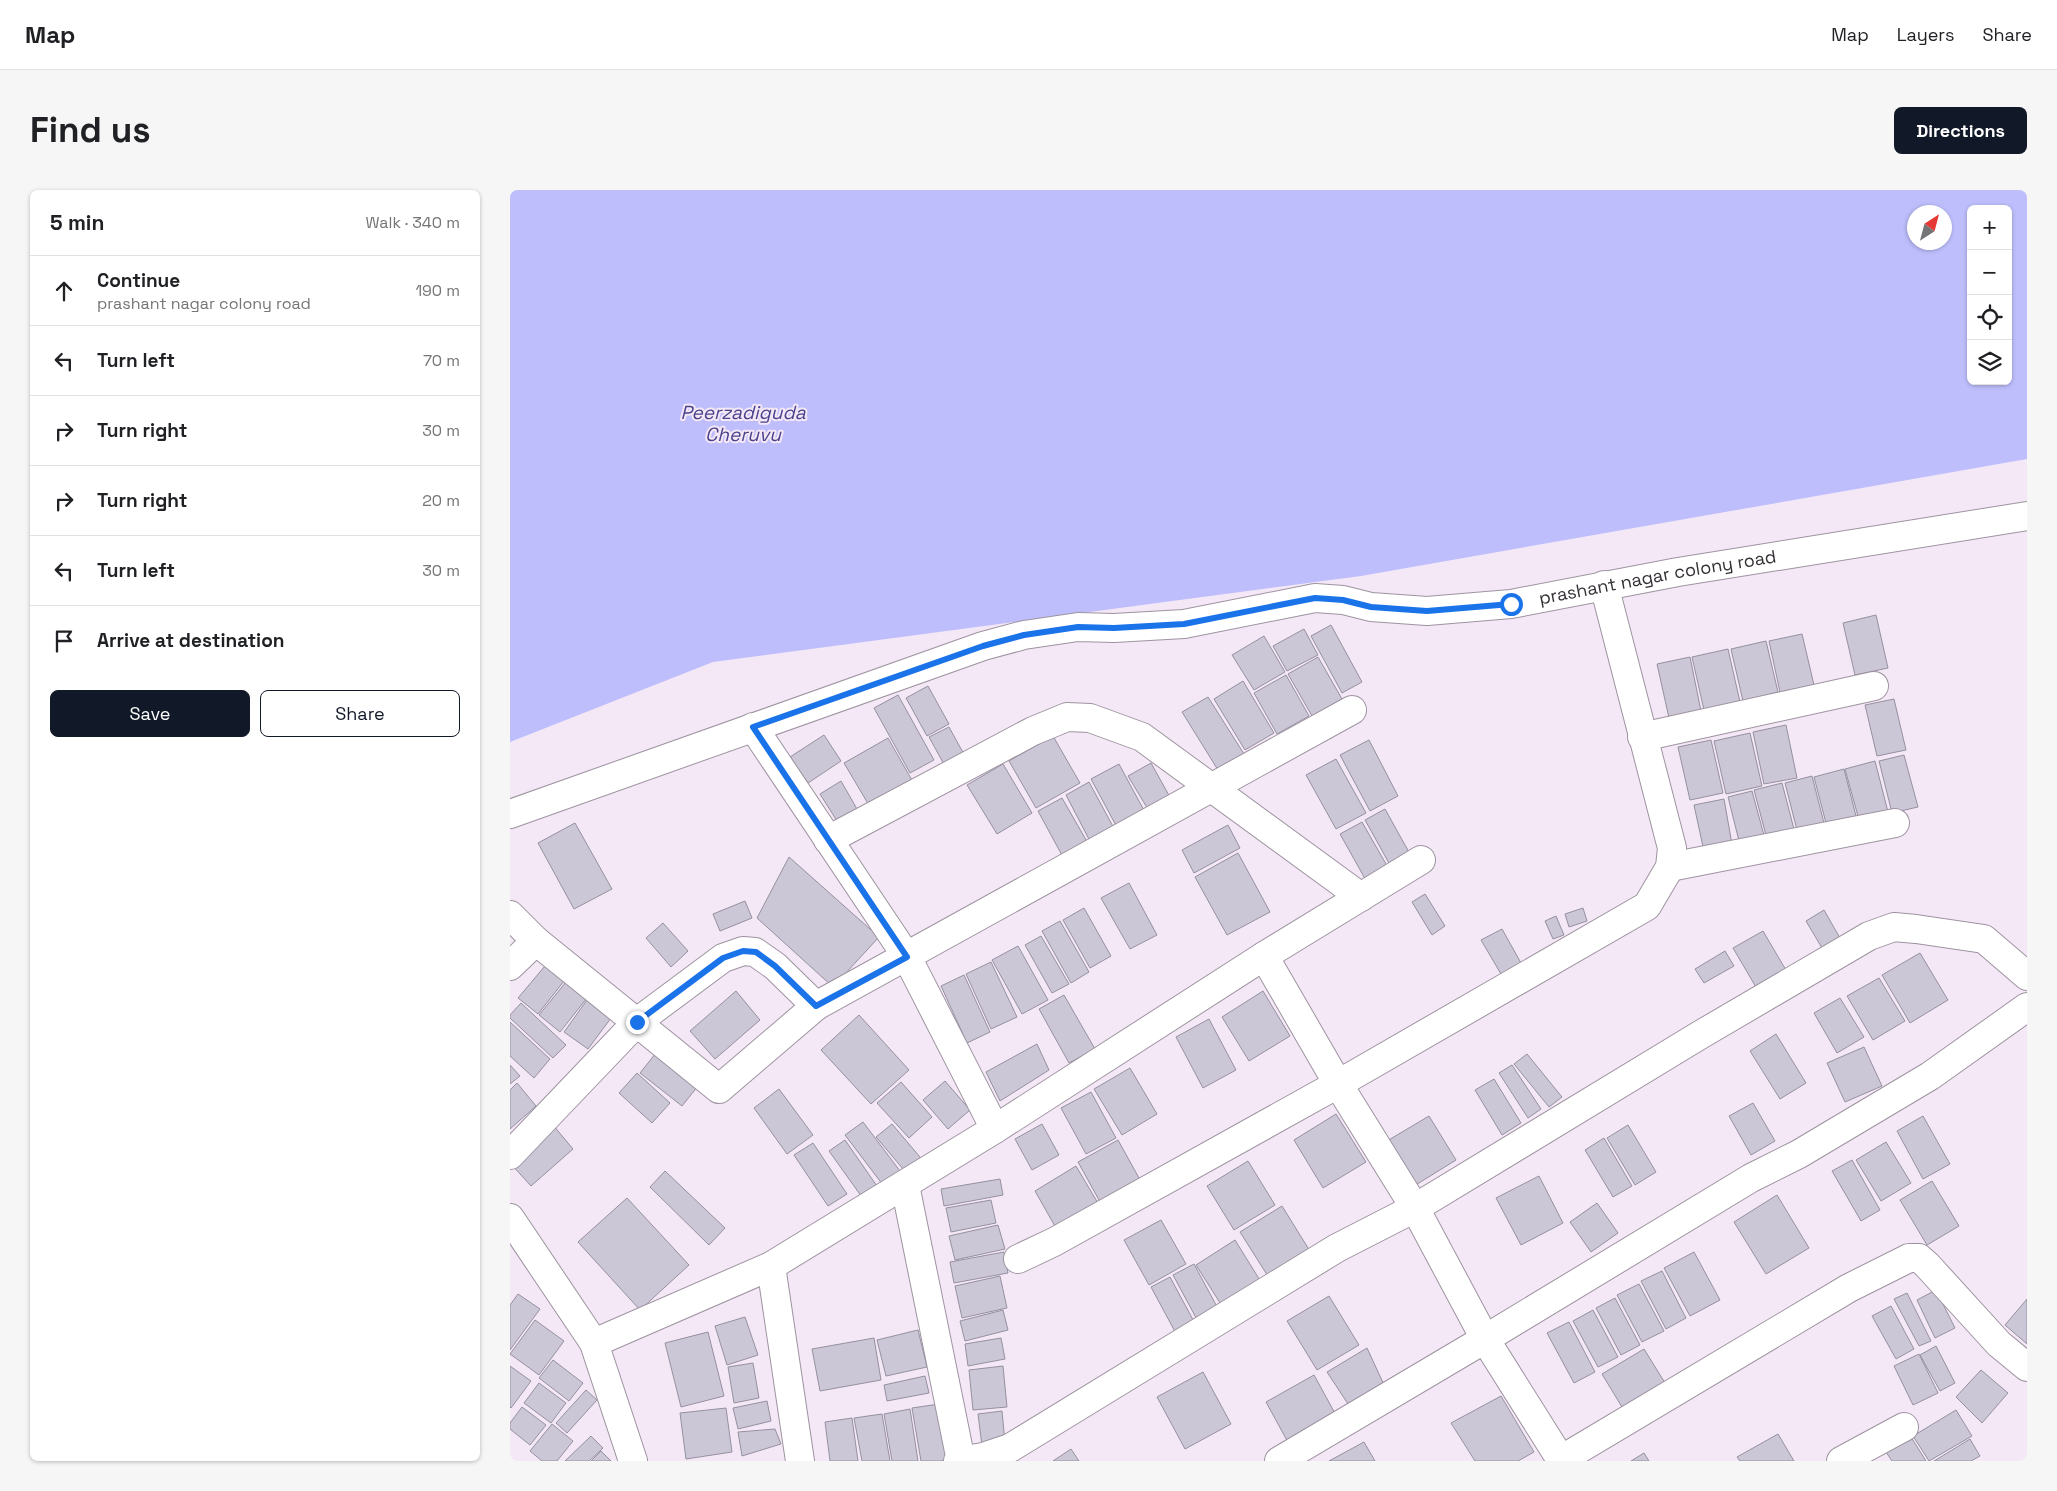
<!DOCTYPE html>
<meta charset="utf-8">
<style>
body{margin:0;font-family:"Space Grotesk",sans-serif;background:#f6f6f6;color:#202124}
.controls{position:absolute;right:15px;top:15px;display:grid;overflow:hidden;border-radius:8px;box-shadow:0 1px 4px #0004}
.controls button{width:45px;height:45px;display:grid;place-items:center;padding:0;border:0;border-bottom:1px solid #e0e0e0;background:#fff;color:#202124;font:25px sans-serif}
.compass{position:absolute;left:1397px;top:15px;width:45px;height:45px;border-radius:50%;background:#fff;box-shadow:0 1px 4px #0004;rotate:36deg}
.stop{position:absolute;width:15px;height:15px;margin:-11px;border:4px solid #1a73e8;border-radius:50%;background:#fff}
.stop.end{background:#1a73e8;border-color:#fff;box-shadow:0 1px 5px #0008}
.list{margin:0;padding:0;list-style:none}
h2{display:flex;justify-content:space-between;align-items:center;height:65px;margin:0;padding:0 20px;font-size:21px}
h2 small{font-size:16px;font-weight:400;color:#757577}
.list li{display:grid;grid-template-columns:32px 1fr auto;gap:15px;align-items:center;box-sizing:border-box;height:70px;padding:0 20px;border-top:1px solid #e0e0e0}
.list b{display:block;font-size:19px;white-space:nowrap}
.list p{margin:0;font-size:16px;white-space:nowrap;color:#757577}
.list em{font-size:16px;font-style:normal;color:#757577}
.actions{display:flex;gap:10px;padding:15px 20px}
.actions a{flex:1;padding:11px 0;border:1px solid #111827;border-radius:8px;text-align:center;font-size:18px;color:#111827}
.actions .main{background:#111827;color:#fff}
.icon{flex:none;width:28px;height:28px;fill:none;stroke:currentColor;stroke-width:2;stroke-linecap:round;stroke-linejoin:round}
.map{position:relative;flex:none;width:1517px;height:1271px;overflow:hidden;border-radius:8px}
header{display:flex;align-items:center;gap:30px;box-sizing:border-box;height:70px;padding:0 25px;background:#fff;border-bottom:1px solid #e0e0e0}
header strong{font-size:24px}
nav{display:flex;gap:28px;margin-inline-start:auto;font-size:18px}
.intro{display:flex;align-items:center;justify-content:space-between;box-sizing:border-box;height:120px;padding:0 30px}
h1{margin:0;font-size:35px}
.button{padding:12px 22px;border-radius:8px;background:#111827;color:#fff;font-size:18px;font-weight:700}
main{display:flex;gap:30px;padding:0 30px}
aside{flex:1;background:#fff;border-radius:8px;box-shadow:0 1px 4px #0004}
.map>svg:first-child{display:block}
</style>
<header>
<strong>Map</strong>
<nav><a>Map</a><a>Layers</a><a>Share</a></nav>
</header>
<div class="intro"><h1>Find us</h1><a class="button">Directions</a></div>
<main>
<aside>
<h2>5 min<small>Walk · 340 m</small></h2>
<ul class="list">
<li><svg class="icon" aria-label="ahead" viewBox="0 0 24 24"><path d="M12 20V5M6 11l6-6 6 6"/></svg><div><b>Continue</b><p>prashant nagar colony road</p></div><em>190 m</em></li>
<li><svg class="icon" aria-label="left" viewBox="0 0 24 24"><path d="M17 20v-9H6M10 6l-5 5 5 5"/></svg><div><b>Turn left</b></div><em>70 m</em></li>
<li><svg class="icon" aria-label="right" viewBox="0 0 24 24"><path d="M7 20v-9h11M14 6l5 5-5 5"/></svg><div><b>Turn right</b></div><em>30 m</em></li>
<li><svg class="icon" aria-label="right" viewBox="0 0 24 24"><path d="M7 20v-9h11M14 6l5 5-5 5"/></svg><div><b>Turn right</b></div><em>20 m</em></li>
<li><svg class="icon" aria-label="left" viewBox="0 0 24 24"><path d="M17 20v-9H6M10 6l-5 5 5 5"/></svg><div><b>Turn left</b></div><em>30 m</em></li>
<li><svg class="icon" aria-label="arrive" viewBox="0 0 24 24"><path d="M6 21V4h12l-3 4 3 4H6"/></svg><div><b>Arrive at destination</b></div></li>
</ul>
<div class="actions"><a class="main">Save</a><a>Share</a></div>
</aside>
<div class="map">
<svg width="1517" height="1271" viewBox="0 0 1517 1271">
<rect width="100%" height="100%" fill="#f4e8f6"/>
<path fill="#bebefd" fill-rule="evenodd" d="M0 0H1517V269L851 386 203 472 0 552ZM1461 19H1498V191H1461ZM1404 22H1434V52H1404Z"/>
<g fill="#ccc7d7" stroke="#95909f">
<path d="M1366 425 1378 478 1345 485 1333 433Z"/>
<path d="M821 435 852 492 832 503 801 446Z"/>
<path d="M794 439 808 465 777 481 763 456Z"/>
<path d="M1292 444 1304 495 1270 502 1259 451Z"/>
<path d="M754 446 775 482 744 500 722 465Z"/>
<path d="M1256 451 1268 502 1233 511 1221 459Z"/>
<path d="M1218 459 1230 512 1194 520 1182 467Z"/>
<path d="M808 467 832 509 802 526 778 484Z"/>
<path d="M1180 467 1191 521 1159 528 1147 474Z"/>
<path d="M776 485 799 526 767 544 744 503Z"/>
<path d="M733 491 764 543 735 560 704 509Z"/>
<path d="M418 496 439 534 417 546 396 508Z"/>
<path d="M388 505 424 570 400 583 364 518Z"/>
<path d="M698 507 734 564 708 580 672 522Z"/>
<path d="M1384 509 1396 560 1367 566 1355 515Z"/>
<path d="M1276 535 1287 588 1254 594 1243 542Z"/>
<path d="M439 537 456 568 436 578 419 547Z"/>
<path d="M1240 543 1252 596 1216 604 1204 551Z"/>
<path d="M314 545 331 571 298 593 280 567Z"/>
<path d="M543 546 570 593 526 618 499 571Z"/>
<path d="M378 548 403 592 360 617 334 573Z"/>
<path d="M859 550 888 606 860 621 830 565Z"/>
<path d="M1201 550 1213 603 1180 610 1168 557Z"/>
<path d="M1394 565 1408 617 1382 623 1369 571Z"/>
<path d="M826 569 856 623 826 639 796 585Z"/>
<path d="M1365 571 1378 622 1349 630 1335 579Z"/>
<path d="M641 573 661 609 639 621 618 586Z"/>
<path d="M493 574 522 623 487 644 457 595Z"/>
<path d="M609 574 637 626 609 641 581 589Z"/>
<path d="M1334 579 1347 630 1317 637 1304 587Z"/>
<path d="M1302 586 1315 637 1288 644 1275 593Z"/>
<path d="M331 591 347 619 327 631 310 604Z"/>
<path d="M579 592 606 642 582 655 556 605Z"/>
<path d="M1272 593 1285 643 1257 649 1244 600Z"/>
<path d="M1242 601 1255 649 1230 655 1218 607Z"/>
<path d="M552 608 579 655 554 669 528 621Z"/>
<path d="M1214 609 1223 660 1195 666 1184 615Z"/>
<path d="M875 619 900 664 880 675 855 630Z"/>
<path d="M852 632 880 681 858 694 830 644Z"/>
<path d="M65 633 102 699 64 719 28 653Z"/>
<path d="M718 635 730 658 684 683 672 660Z"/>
<path d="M728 663 760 722 717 745 685 687Z"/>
<path d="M279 667 369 747 323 797 247 728Z"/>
<path d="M619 693 647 745 620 759 591 708Z"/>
<path d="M915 704 935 736 922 745 902 712Z"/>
<path d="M235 711 242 728 210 741 203 724Z"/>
<path d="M574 718 601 766 580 778 553 730Z"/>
<path d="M1073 718 1077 731 1059 737 1055 724Z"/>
<path d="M1314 720 1330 748 1312 758 1296 731Z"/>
<path d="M1046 726 1054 745 1043 749 1035 731Z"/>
<path d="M550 731 579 782 561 793 532 741Z"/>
<path d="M153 733 178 761 161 777 136 748Z"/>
<path d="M992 739 1011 773 991 784 971 750Z"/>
<path d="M1253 741 1280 787 1250 804 1223 758Z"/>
<path d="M531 746 559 794 542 803 515 755Z"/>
<path d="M508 756 538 810 512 824 482 770Z"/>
<path d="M1215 761 1224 776 1194 793 1185 779Z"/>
<path d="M1410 763 1438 810 1400 833 1372 785Z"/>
<path d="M481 772 507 827 481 839 456 784Z"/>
<path d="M35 776 54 791 28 824 8 808Z"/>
<path d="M454 785 480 842 457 853 431 796Z"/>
<path d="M1369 788 1395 831 1363 850 1337 806Z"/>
<path d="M56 792 77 808 50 842 29 825Z"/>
<path d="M226 801 250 830 205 869 180 841Z"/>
<path d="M753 801 780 846 739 871 712 827Z"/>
<path d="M554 805 585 859 559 873 529 819Z"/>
<path d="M1330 808 1354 847 1327 863 1304 823Z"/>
<path d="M77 810 101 828 78 859 54 842Z"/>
<path d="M11 813 56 855 43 868 0 828V825Z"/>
<path d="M349 825 399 880 361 914 311 860Z"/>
<path d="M699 829 726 880 693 898 666 847Z"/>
<path d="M0 832 40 869 24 888 0 866Z"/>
<path d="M1266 844 1296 893 1270 909 1240 861Z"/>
<path d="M527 854 539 880 490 911 476 882Z"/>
<path d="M1354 857 1372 896 1335 912 1317 873Z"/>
<path d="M150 858 192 891 172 916 130 883Z"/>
<path d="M1017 864 1052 907 1039 917 1004 874Z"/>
<path d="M0 875 10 886 0 894Z"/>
<path d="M1002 875 1031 919 1018 928 989 883Z"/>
<path d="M620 878 647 924 612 945 584 899Z"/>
<path d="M127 883 160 913 142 933 109 903Z"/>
<path d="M984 889 1011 933 992 945 965 900Z"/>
<path d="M435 891 460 920 438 939 413 910Z"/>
<path d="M391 892 422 927 399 948 367 913Z"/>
<path d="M7 893 26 916 0 939V900Z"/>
<path d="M269 899 303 945 277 964 244 918Z"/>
<path d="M581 902 606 948 576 964 551 918Z"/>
<path d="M1243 913 1265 951 1241 965 1219 926Z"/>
<path d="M826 924 856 972 813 998 784 950Z"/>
<path d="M919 926 946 970 904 996 877 951Z"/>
<path d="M1413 926 1440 974 1413 989 1387 941Z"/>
<path d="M353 932 393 985 376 999 335 945Z"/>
<path d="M382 934 415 973 399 986 366 947Z"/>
<path d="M532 934 549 965 522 980 505 949Z"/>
<path d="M43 935 63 959 21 996 0 973Z"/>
<path d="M1118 935 1146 982 1125 995 1097 948Z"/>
<path d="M1094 948 1122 996 1103 1007 1075 960Z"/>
<path d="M335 950 369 999 354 1010 319 961Z"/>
<path d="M608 950 634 997 594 1019 568 972Z"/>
<path d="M1376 952 1401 993 1371 1011 1346 970Z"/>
<path d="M303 953 337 1004 318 1016 284 965Z"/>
<path d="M1342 970 1370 1020 1351 1031 1322 981Z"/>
<path d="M738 971 765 1015 724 1040 697 996Z"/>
<path d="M566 976 592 1020 550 1045 525 1001Z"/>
<path d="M155 981 215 1038 199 1055 140 997Z"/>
<path d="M1029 986 1053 1033 1011 1055 986 1008Z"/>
<path d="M490 989 493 1005 434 1016 431 999Z"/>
<path d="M1422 991 1449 1036 1417 1055 1390 1010Z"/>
<path d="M1267 1005 1299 1058 1256 1084 1224 1032Z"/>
<path d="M117 1008 179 1075 130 1120 68 1052Z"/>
<path d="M481 1010 486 1033 441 1042 436 1018Z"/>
<path d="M1087 1013 1108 1043 1081 1062 1060 1032Z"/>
<path d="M772 1016 803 1066 761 1091 730 1042Z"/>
<path d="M651 1030 676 1074 639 1095 614 1050Z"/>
<path d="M488 1035 495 1059 445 1070 439 1046Z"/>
<path d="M725 1050 751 1092 712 1116 686 1075Z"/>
<path d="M494 1062 498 1083 444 1093 440 1072Z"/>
<path d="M1184 1062 1210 1110 1180 1126 1154 1078Z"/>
<path d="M684 1074 712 1126 691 1137 663 1085Z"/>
<path d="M1152 1081 1176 1128 1156 1139 1131 1091Z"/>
<path d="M490 1086 497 1118 452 1128 445 1096Z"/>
<path d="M660 1087 688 1139 669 1149 641 1097Z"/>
<path d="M1129 1094 1154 1141 1132 1152 1107 1105Z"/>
<path d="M1426 1100 1445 1138 1425 1148 1407 1110Z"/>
<path d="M1397 1103 1421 1151 1409 1156 1384 1109Z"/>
<path d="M8 1104 30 1119 0 1160V1115Z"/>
<path d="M819 1106 849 1155 807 1180 777 1131Z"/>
<path d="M1105 1108 1130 1155 1111 1165 1086 1118Z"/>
<path d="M1517 1109V1154L1495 1135Z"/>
<path d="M1381 1116 1404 1159 1386 1169 1362 1126Z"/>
<path d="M493 1120 498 1140 455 1151 450 1131Z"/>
<path d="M1083 1120 1108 1167 1088 1177 1063 1131Z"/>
<path d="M235 1127 248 1165 217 1175 205 1136Z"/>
<path d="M25 1130 54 1151 29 1185 0 1164Z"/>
<path d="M1059 1132 1085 1182 1064 1193 1037 1143Z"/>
<path d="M408 1140 417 1177 376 1186 367 1150Z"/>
<path d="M198 1142 214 1206 171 1217 155 1153Z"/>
<path d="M364 1148 371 1190 310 1201 302 1159Z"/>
<path d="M491 1148 495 1169 458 1176 455 1154Z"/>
<path d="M1426 1156 1445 1193 1430 1201 1410 1165Z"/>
<path d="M857 1158 875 1197 842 1220 817 1182Z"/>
<path d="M1134 1159 1160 1201 1118 1227 1092 1184Z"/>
<path d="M1409 1164 1428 1203 1403 1215 1384 1176Z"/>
<path d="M43 1170 73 1193 59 1211 29 1188Z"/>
<path d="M243 1173 249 1208 224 1213 218 1177Z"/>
<path d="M0 1176 21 1191 1 1218 0 1217Z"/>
<path d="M493 1176 497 1217 463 1220 459 1180Z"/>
<path d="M1471 1180 1498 1203 1472 1233 1446 1207Z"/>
<path d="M693 1182 721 1234 675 1259 647 1207Z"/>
<path d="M804 1185 827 1227 780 1256 756 1212Z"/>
<path d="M415 1186 419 1203 377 1211 374 1195Z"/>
<path d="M29 1193 56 1213 41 1233 14 1213Z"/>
<path d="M76 1200 87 1210 57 1243 46 1233Z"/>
<path d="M991 1206 1024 1262 1008 1271H965L941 1233Z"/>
<path d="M257 1211 261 1231 228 1239 223 1218Z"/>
<path d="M436 1213 446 1268 431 1271H411L402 1218Z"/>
<path d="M12 1217 36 1235 20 1255 0 1239V1233Z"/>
<path d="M216 1218 222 1262 176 1269 170 1223Z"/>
<path d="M400 1219 408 1271H382L374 1224Z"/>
<path d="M1446 1220 1462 1246 1419 1271 1403 1246Z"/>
<path d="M492 1221 495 1253 472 1256 468 1224Z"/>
<path d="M372 1224 380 1271H352L344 1228Z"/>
<path d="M342 1228 348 1271H320L315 1232Z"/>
<path d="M42 1234 63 1251 47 1271H32L20 1261Z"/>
<path d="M265 1239 271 1254 232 1266 228 1242Z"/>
<path d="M1268 1244 1284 1271H1230L1227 1267Z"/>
<path d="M81 1246 93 1258 79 1271H55Z"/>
<path d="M1401 1247 1416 1271H1382L1376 1262Z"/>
<path d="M1460 1249 1470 1266 1461 1271H1424Z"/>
<path d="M854 1252 865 1271H819Z"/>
<path d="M561 1259 569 1271H543Z"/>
<path d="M91 1261 101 1271H81Z"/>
<path d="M1134 1263 1139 1271H1121Z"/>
</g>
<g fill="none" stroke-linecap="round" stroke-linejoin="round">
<g stroke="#9e93a0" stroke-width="30">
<g id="minor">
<path d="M243 537 397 767 485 939"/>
<path d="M1132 547 1364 496"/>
<path id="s1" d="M0 624 473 456 514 445 568 437 604 438 674 434 805 408 833 410 861 417 917 421 1001 414 1168 382 1517 326"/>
<path d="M318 650 523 541 557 527 580 528 632 547 851 707"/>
<path d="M1160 677 1385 633"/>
<path d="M0 725 26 751 209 899 306 816 842 520"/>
<path d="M754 766 828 894 905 1018 975 1149 1051 1270"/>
<path d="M0 776 26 751"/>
<path d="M0 965 127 832 213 768 233 761 245 762 265 776 306 816"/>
<path d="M395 995 451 1271"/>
<path d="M508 1069 544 1052 828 894 1137 716 1160 677 1162 658 1094 395"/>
<path d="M261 1076 290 1271"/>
<path d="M84 1153 261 1076 485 939 754 766 911 670"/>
<path d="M448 1271 473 1267 500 1258 827 1058 905 1018 1190 845 1359 746 1384 737 1406 739 1474 749 1517 786"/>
<path d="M769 1271 975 1149 1241 988 1289 964 1420 886 1517 817"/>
<path d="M1049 1271 1339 1098 1399 1068H1409L1417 1075 1489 1154 1517 1177"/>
<path d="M1331 1271 1394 1237"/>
</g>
</g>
<g stroke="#9e93a0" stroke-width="30">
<path id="tertiary" d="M0 1028 84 1153 123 1271"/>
</g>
<use href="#minor" stroke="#fff" stroke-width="28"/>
<use href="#tertiary" stroke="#fff" stroke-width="28"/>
</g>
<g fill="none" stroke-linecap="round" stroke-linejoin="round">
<path stroke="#1a73e8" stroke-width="6" d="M127 832 213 768 233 761 246 762 265 776 306 816 397 767 243 537 473 456 514 445 568 437 604 438 674 434 805 408 833 410 861 417 917 421 1001 414"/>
</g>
<g text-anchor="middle" stroke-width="4" stroke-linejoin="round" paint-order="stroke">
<g font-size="18" fill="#343035" stroke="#f4e8f6">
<text dy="6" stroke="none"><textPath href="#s1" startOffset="1185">prashant nagar colony road</textPath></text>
</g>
<g font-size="19" font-style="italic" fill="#49438c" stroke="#f4e8f6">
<text x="233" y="229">Peerzadiguda<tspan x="233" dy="22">Cheruvu</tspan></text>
</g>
</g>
</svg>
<div class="controls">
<button>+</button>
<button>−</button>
<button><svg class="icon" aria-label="locate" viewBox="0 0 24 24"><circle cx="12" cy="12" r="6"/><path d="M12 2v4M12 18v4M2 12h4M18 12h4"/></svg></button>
<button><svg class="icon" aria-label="layers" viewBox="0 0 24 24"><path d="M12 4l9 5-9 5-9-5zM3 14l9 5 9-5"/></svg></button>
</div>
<svg class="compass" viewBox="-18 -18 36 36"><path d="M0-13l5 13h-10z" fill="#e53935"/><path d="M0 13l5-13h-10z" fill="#757577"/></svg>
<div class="stop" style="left:1001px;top:414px"></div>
<div class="stop end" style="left:127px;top:832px"></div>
</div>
</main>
